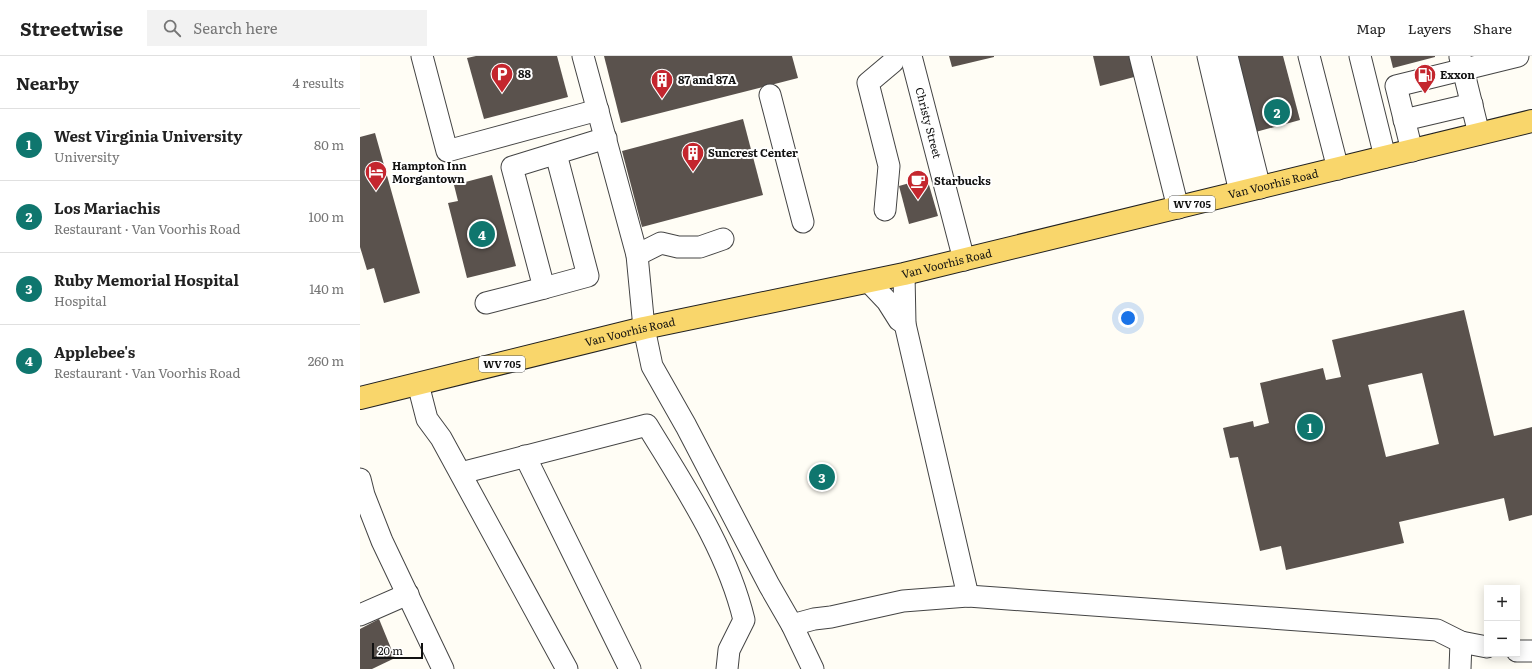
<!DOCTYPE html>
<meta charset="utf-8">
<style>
body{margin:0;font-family:Literata,serif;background:#f2f2f2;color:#222}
.controls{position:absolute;right:12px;bottom:12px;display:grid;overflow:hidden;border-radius:0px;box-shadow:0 2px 10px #0003}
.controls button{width:36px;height:36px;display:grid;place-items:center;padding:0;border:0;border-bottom:1px solid #e0e0e0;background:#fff;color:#222;font:20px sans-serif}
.scale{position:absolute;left:12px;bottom:10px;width:51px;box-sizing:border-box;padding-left:4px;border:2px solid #111;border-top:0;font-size:11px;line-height:14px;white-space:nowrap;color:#111;-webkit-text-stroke:3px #fff;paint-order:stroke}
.you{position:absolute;left:768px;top:262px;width:14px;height:14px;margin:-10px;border:3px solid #fff;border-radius:50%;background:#1a73e8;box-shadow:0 0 0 6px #1a73e833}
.badge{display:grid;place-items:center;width:26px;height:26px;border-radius:50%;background:#0f766e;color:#fff;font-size:13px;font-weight:700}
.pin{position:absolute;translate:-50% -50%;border:2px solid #fff;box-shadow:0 1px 4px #0006}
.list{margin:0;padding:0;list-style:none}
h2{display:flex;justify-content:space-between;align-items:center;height:52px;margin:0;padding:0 16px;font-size:17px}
h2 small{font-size:13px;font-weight:400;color:#767676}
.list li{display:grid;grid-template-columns:26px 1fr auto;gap:12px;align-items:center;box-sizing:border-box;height:72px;padding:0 16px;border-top:1px solid #e0e0e0}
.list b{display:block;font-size:15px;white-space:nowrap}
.list p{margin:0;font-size:13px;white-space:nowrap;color:#767676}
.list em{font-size:13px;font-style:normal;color:#767676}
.icon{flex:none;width:22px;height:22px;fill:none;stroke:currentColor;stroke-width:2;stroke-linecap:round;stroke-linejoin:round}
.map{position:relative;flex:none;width:1172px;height:613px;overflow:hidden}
header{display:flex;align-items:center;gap:24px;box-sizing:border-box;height:56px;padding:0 20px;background:#fff;border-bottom:1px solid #e0e0e0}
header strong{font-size:19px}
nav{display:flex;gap:22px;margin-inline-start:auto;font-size:14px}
.search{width:280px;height:36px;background:#f2f2f2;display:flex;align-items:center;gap:10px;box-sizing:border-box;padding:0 14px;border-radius:0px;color:#767676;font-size:15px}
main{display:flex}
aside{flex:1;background:#fff}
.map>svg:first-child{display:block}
</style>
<header>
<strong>Streetwise</strong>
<div class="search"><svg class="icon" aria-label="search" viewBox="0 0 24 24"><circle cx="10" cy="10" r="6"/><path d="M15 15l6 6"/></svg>Search here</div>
<nav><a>Map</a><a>Layers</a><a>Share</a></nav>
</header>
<main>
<aside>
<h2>Nearby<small>4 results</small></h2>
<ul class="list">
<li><span class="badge">1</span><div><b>West Virginia University</b><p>University</p></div><em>80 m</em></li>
<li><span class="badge">2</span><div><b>Los Mariachis</b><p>Restaurant · Van Voorhis Road</p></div><em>100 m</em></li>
<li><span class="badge">3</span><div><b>Ruby Memorial Hospital</b><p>Hospital</p></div><em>140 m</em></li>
<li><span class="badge">4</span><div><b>Applebee's</b><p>Restaurant · Van Voorhis Road</p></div><em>260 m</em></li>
</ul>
</aside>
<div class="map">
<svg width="1172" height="613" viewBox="0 0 1172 613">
<rect width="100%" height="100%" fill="#fffdf5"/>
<g fill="#5a524d" fill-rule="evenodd">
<path d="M116 0H197L208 41 124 63 107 2Z"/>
<path d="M244 0H432L438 22 261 67Z"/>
<path d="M589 0H634V1L592 11Z"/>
<path d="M733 0H773L778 20 740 30Z"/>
<path d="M872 0H923L940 64 892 77Z"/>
<path d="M1030 0H1075V1L1033 12Z"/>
<path d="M383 63 403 139 282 171 262 95Z"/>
<path d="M15 77 60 237 24 247 14 212 7 214 0 191V81Z"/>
<path d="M132 119 156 210 107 222 88 147 98 145 94 129Z"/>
<path d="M567 122 578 160 549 168 539 130Z"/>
<path d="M1104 254 1134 380 1172 371V459L1149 465 1144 442 1039 466 1044 487 926 514 921 490 900 495 878 401 870 402 863 372 893 365 894 371 909 367 900 327 963 312 966 324 981 321 972 284ZM1062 317 1079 388 1026 401 1008 329Z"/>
<path d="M19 563 35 602 12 613H0V573Z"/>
</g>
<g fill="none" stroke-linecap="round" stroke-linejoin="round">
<g stroke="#444" stroke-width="23">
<g id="minor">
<path d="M62 0 87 95 238 54"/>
<path d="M223 0 277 199 284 272 292 310 326 370 409 529 432 569 453 613"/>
<path id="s1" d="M551 0 604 204"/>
<path d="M780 0 818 152"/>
<path d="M848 0 880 136"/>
<path d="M867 0 900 132"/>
<path d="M949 0 978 113"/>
<path d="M1000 0 1025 101"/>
<path d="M1100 1 1119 78"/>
<path d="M410 39 443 166"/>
<path d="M1044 64 1112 48"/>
<path d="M1052 95 1036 30 1158 0"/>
<path d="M196 98 228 220 184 232 152 111 246 82"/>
<path d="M525 154 529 110 508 27 533 6"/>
<path d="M277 199 301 187 318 191H340L363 183"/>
<path d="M544 218 545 268 608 540"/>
<path d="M509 226 527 245 539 264 545 268"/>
<path d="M126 247 184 232"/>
<path d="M58 328 67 363 81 382 207 613"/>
<path d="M165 400 270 613"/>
<path d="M101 417 287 369C324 430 367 493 384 564L369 594 367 613"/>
<path d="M0 423 4 439 22 485 83 613"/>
<path d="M0 559 48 538"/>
<path d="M432 569 454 563 471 561 543 545 608 540 1077 574 1101 586 1100 613"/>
<path d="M1101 586 1127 591"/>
<path d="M1157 595H1172"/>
</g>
</g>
<g stroke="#222" stroke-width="24">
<g id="major">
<path id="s2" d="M0 342 284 272 544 218 1172 65"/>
</g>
</g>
<use href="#minor" stroke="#fff" stroke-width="21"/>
<use href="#major" stroke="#f9d66b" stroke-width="22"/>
</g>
<defs>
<g id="parking-pin" transform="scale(1.15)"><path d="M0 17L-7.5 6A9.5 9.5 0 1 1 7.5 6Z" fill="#c4262e" stroke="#fff"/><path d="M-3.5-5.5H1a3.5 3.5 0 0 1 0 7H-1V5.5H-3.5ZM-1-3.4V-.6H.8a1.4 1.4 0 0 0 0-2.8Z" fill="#fff"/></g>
<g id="fuel-pin" transform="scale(1.15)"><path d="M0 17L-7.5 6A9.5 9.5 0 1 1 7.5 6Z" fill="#c4262e" stroke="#fff"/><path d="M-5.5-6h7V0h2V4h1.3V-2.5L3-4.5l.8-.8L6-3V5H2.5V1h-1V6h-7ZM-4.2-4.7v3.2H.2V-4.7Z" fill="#fff"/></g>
<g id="building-pin" transform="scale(1.15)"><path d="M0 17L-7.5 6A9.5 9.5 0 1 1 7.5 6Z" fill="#c4262e" stroke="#fff"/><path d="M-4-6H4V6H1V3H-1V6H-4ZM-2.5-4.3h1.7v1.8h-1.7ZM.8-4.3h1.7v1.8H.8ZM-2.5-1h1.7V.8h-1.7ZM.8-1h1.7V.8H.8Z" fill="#fff"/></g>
<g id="hotel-pin" transform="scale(1.15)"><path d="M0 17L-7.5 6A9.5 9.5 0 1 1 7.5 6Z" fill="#c4262e" stroke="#fff"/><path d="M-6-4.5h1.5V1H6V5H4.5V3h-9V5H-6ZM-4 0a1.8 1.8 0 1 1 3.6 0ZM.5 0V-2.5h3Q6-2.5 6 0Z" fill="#fff"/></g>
<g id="cafe-pin" transform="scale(1.15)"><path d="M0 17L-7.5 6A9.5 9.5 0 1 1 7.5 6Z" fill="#c4262e" stroke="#fff"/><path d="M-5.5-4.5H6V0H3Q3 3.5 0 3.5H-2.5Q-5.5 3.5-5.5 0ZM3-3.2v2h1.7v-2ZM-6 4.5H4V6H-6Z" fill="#fff"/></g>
</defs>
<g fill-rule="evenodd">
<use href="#parking-pin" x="142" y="18"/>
<use href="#fuel-pin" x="1065" y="19"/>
<use href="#building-pin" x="302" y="24"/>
<use href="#building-pin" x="333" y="97"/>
<use href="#hotel-pin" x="16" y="116"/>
<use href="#cafe-pin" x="558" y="125"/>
</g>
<g text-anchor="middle" stroke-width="4" stroke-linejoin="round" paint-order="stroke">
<g fill="#fff" stroke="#585858" stroke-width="1">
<rect x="809" y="140" width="46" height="16" rx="3"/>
<rect x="119" y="300" width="46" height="16" rx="3"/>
</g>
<g font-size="10" font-weight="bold" fill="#111">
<text x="832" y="152">WV 705</text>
<text x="142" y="312">WV 705</text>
</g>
<g font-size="11" font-weight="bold" fill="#111" stroke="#fff" text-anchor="start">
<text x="158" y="22">88</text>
<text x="1080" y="23">Exxon</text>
<text x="318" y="28">87 and 87A</text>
<text x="348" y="101">Suncrest Center</text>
<text x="32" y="114">Hampton Inn<tspan x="32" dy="13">Morgantown</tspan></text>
<text x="574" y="129">Starbucks</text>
</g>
<g font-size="11" fill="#111" stroke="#fff">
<text dy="4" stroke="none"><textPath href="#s1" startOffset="69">Christy Street</textPath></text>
<text dy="4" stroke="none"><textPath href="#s2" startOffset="938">Van Voorhis Road</textPath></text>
<text dy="4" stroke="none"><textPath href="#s2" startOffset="602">Van Voorhis Road</textPath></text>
<text dy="4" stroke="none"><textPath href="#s2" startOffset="278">Van Voorhis Road</textPath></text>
</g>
</g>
</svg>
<div class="controls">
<button>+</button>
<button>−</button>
</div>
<div class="scale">20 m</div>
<div class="you"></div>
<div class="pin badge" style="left:950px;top:371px">1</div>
<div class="pin badge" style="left:917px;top:56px">2</div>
<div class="pin badge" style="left:462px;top:421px">3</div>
<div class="pin badge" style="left:122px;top:178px">4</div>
</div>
</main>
